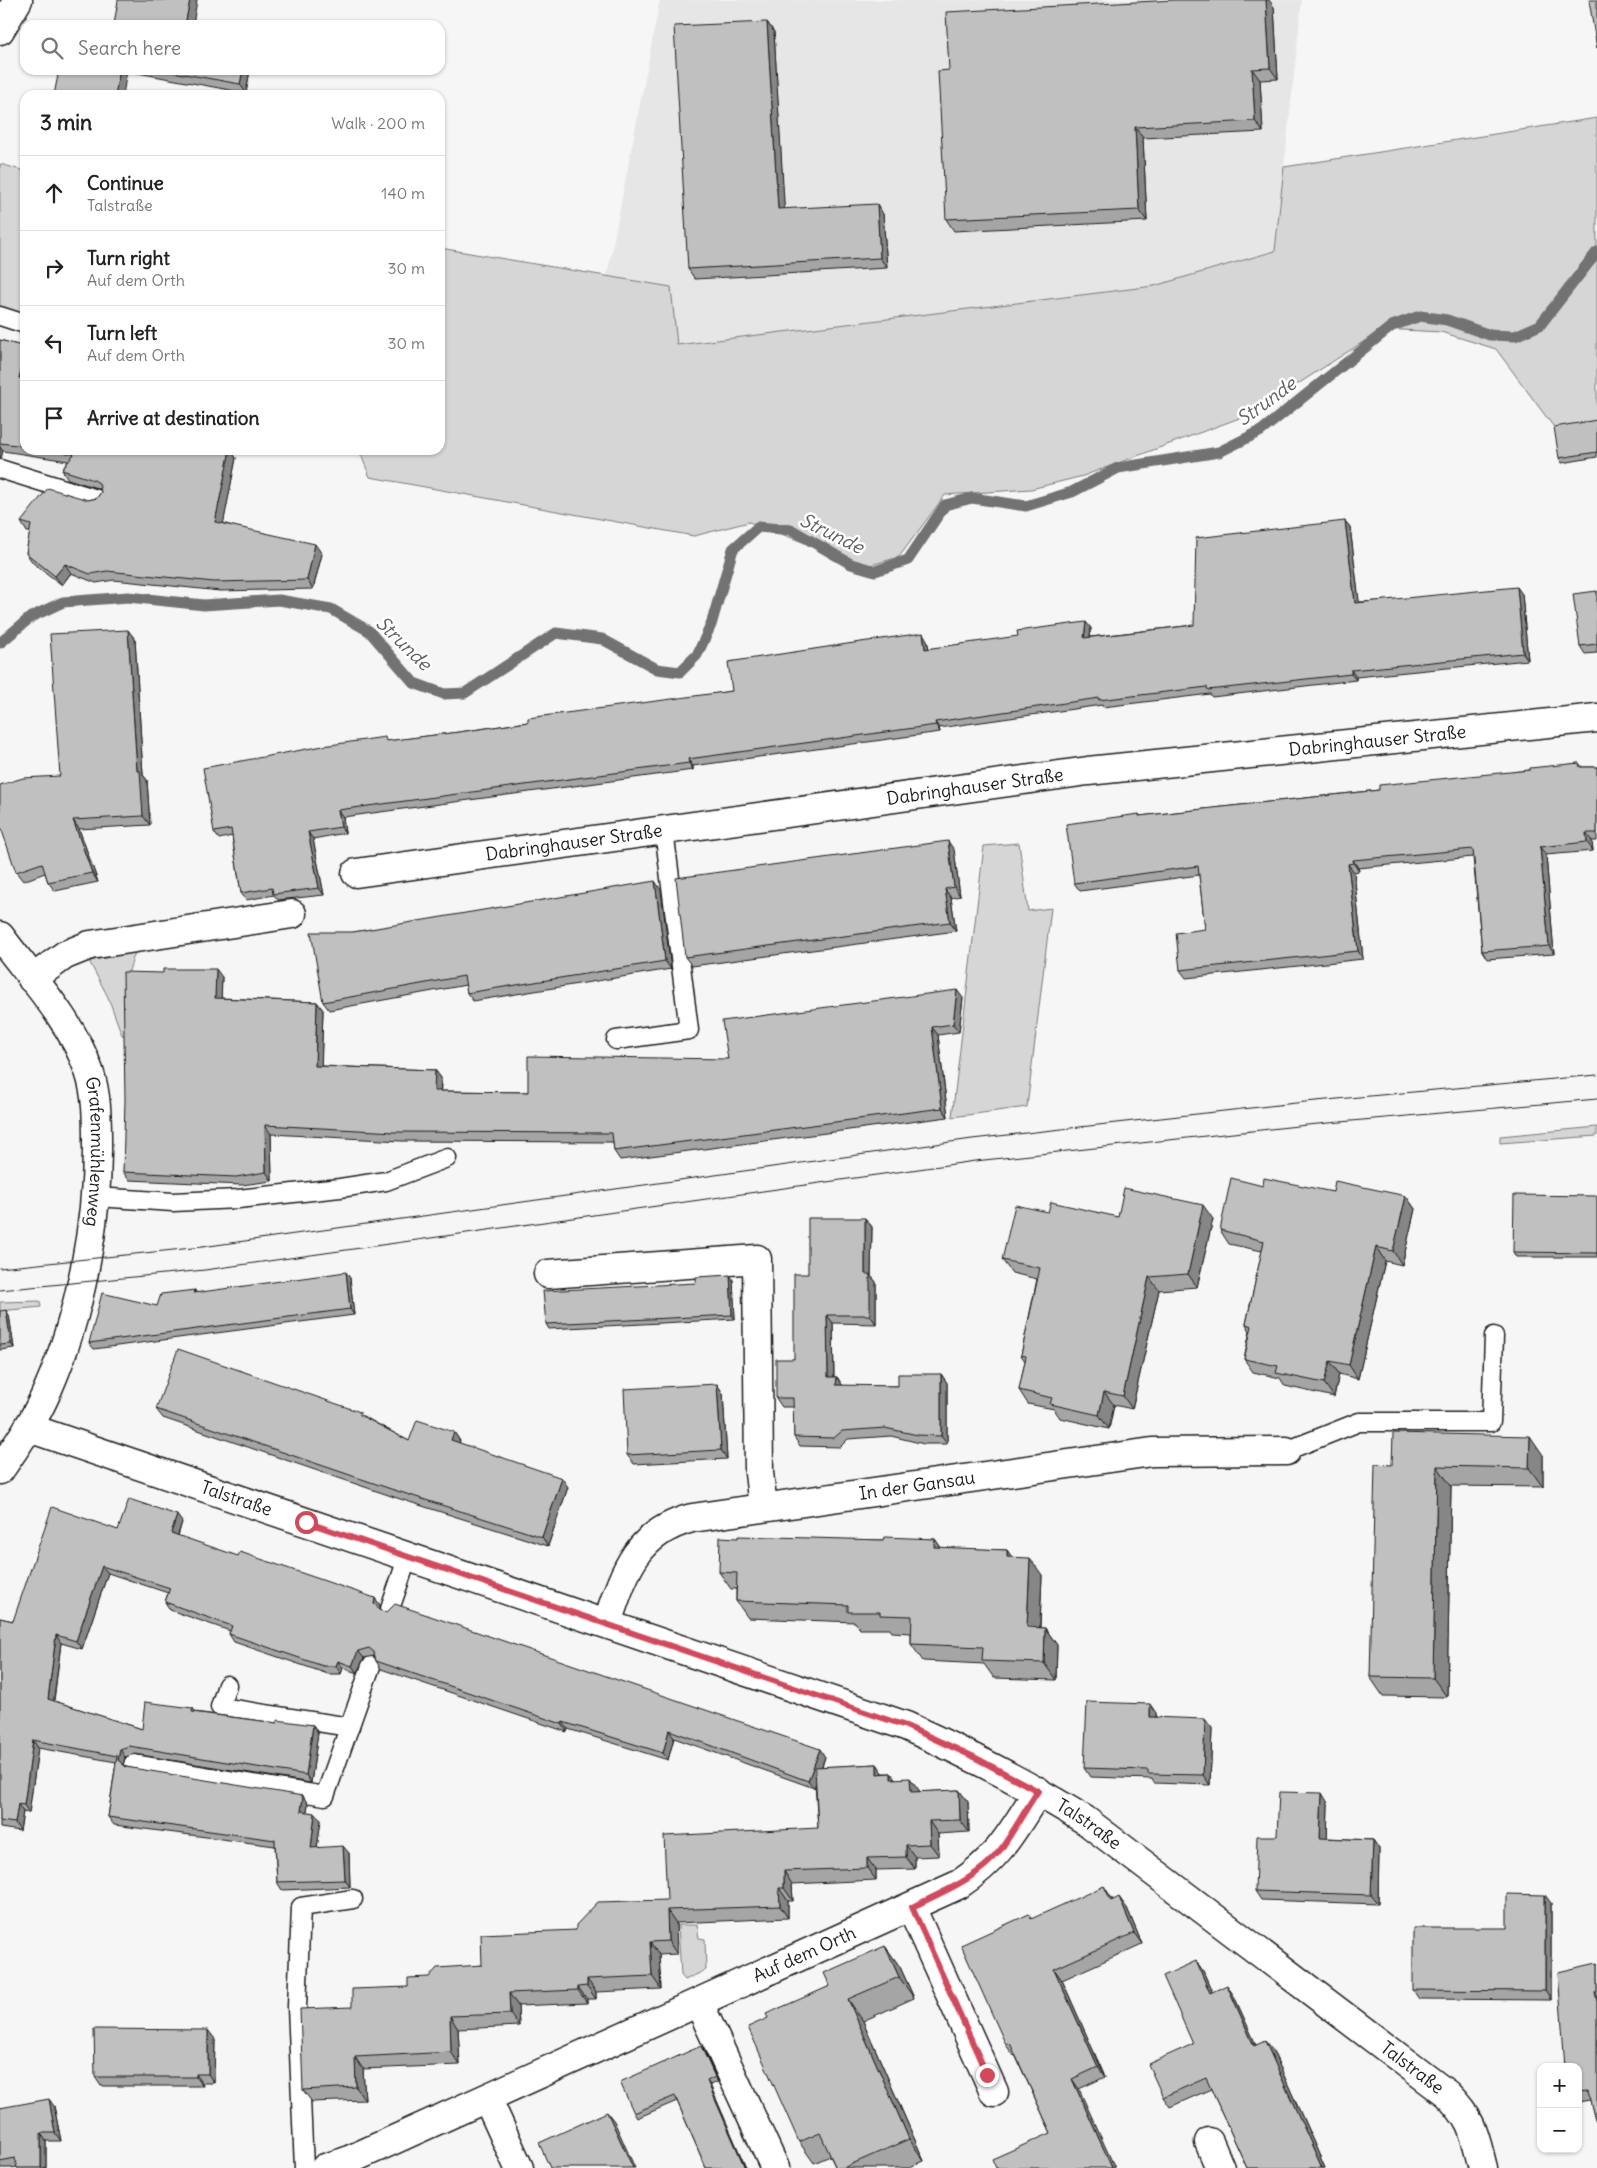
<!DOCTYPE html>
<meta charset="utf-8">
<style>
body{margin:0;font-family:Delius,sans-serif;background:#f2f2f2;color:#222}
.controls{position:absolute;right:15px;bottom:15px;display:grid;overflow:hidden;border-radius:10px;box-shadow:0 1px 4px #0004}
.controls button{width:45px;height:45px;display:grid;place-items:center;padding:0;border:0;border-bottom:1px solid #e0e0e0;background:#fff;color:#222;font:25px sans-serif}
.stop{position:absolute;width:15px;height:15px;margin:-11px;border:4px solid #d1495b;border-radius:50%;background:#fff}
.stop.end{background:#d1495b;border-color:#fff;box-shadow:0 1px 5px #0008}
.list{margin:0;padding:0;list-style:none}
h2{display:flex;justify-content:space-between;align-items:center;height:65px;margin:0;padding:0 20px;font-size:21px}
h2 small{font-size:16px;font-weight:400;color:#767676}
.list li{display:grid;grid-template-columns:32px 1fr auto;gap:15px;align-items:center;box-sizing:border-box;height:75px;padding:0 20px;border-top:1px solid #e0e0e0}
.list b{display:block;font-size:19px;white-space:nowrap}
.list p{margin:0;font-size:16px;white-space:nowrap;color:#767676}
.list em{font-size:16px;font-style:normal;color:#767676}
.icon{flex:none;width:28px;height:28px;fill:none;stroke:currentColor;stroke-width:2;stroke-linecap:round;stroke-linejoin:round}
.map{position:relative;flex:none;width:1597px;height:2168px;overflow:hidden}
.search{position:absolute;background:#fff;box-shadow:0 1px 4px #0004;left:20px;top:20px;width:425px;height:55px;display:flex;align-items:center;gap:12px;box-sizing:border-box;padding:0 18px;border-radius:15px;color:#767676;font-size:19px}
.panel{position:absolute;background:#fff;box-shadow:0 1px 4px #0004;left:20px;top:90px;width:425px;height:365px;border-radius:15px}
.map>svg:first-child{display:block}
</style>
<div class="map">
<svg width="1597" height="2168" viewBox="0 0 1597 2168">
<rect width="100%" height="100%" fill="#f6f6f6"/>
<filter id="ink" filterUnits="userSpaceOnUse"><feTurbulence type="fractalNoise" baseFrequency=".02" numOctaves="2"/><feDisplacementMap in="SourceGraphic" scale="10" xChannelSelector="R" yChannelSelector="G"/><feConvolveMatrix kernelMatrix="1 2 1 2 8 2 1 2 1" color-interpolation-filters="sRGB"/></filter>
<g filter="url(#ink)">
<path fill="#e6e6e6" d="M660 0H1302L1275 251 1154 286 676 345 607 276Z"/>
<g fill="#d6d6d6" stroke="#797979">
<path d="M1597 118V427L1559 434 1496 349 1441 332 1383 329 1253 413 1083 476 1031 489 945 495 899 557 867 566 749 522 694 536 370 477 359 450H440V248L671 287 677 345 1154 286 1275 251 1284 167Z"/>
<path d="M0 164 25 171V329L0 324Z"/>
<path d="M1019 843 1028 911 1051 908 1027 1107 952 1117 984 846Z"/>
<path d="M135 952 128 974 129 1037 122 1035 108 997 89 961Z"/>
<path d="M1597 1127V1136L1500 1143V1136Z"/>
<path d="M40 1301 41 1307 0 1311V1302Z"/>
<path d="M678 1925H697L699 1938 705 1939 706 1970 685 1980 681 1975Z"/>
</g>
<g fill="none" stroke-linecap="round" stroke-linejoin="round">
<path stroke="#727272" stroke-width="11" d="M0 643 31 617 63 602 128 597 204 605 279 600 331 609 369 631 414 683 444 694 465 693 556 633 602 639 657 669 680 672 697 655 711 625 733 549 758 527 792 530 851 564 875 571 908 560 945 505 972 498 1026 506 1072 492 1118 468 1219 452 1261 431 1392 326 1420 316 1447 320 1490 335 1515 336 1540 325 1597 252"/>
<g stroke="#1c1c1c" stroke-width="21">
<g id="lane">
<path d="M0 316 25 324"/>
<path d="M0 469 97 499"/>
<path d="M616 1040 689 1030 664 830"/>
<path d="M96 1197 173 1202 238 1199 340 1188 386 1181 447 1158"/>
<path d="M1286 1451 1359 1422H1491L1494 1336"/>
<path d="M390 1609 408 1556"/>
<path d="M227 1685 220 1707 350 1727"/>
<path d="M133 1764 325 1796 371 1666"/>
<path d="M304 2168 297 2007 301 1907 353 1899"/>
</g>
</g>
<g stroke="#1c1c1c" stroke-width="31">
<g id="street">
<path d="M0 30 18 0"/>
<path id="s1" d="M356 873 1088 771 1597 718"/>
<path id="s2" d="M0 936C31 978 72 1021 89 1071 97 1094 97 1119 97 1142 98 1222 80 1316 48 1389 36 1418 18 1444 0 1470"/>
<path d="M32 979 65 955 90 945 292 914"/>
<path d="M548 1274 757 1259 759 1473 763 1507"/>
<path id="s3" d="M29 1428 906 1726C968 1754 1027 1784 1085 1820L1447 2094C1473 2120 1474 2133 1483 2168"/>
<path id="s4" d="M607 1623C624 1573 635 1533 692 1518L1152 1452 1286 1451"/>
<path d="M911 1907 994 2092"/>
<path d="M699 2003 775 2168"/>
<path d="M487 2098 519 2168"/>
<path d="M1209 2142 1220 2168"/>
<path id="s5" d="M325 2168 347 2161 958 1885C1000 1857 1012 1832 1038 1791"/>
</g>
</g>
<use href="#lane" stroke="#fff" stroke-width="18"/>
<use href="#street" stroke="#fff" stroke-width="28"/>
<g stroke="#1c1c1c" stroke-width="1">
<path d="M0 1268 202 1247 972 1139 1305 1102 1597 1075"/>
<path d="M0 1290 205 1270 975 1161 1307 1125 1597 1099"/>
</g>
</g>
<g fill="#a5a5a5" stroke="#1c1c1c">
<path d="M1274 7 1278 79 1260 80 1263 132 1143 138 1147 221 954 231 946 219Z"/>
<path d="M767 22 774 32 784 209 883 214 887 268 695 279 688 269Z"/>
<path d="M59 70H250L246 93 127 71Z"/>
<path d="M0 340 25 347V450H231L236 458 223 523 322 554 313 589 220 591 114 580 96 583 71 573 62 585 33 563 26 553 30 532H27L21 522 88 500 97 498 101 492 100 489 68 479 62 470 68 461 3 451 0 459Z"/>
<path d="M1597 420V457L1562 463 1559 458Z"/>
<path d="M1345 521 1350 527 1359 602 1522 594 1528 660 1356 677V680L1212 697 1210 694 1103 707 1102 705 939 728 940 732 693 766V770L343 817 345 833 313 839 324 895 278 900 274 895 246 900 241 893 232 836 219 839 214 832 388 741 459 732 528 722 732 691 927 640 929 649 1091 628 1090 637 1194 625Z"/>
<path d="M1597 591V653L1585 654 1580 646Z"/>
<path d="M135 639 143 775 147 780 150 825 79 829 98 882 55 891 48 882 45 873 23 881 16 872 60 776Z"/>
<path d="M1579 763 1582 767H1597V841H1592L1593 851 1546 855 1554 954 1487 959 1482 951 1473 857 1358 868 1359 871 1354 872 1363 959 1186 978 1180 970 1205 929 1199 875 1080 891 1074 883 1139 814 1140 816 1379 790 1530 770Z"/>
<path d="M954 850 960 896 951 898 956 931 692 966 685 957Z"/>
<path d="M661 890 671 969 473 1001 467 993 466 985 329 1010 323 1002 353 932Z"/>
<path d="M163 973 222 977 221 998 317 1002 323 1010 321 1066 435 1070 441 1078V1091L528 1092 728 1059 963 998 959 1032 938 1035 948 1117 620 1160 614 1151 613 1142 401 1141 271 1134 272 1181 242 1185 129 1180 123 1172Z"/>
<path d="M1263 1186 1333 1192 1406 1196 1415 1209 1402 1265 1385 1261 1358 1379 1339 1374 1334 1397 1285 1386 1280 1378 1253 1372 1244 1359 1250 1331 1246 1324 1262 1251 1229 1244 1220 1230Z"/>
<path d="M1597 1196V1257H1516L1513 1252Z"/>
<path d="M1048 1212 1118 1217 1213 1219 1197 1287 1159 1290 1132 1409 1114 1405 1109 1429 1060 1418 1054 1409 1028 1404 1019 1390 1025 1361 1021 1355 1037 1279 1012 1273 1002 1260Z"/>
<path d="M865 1218 872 1227 871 1276 876 1282V1324L833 1323 834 1377H837L843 1386H898L941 1374 947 1383V1444H924L891 1436 848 1439 840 1447 800 1446 794 1437V1407H782L776 1398 794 1359 808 1274Z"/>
<path d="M350 1278 354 1315 94 1349 89 1343 157 1306 195 1290 197 1293Z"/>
<path d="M733 1280 735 1319 549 1329 546 1324 696 1283Z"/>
<path d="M0 1311 9 1315 14 1348 0 1350Z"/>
<path d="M717 1384 723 1394 727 1459 634 1464 627 1455Z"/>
<path d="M156 1409 363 1416 409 1441 454 1432 460 1441 459 1443 568 1487 548 1546 397 1498 163 1418Z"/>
<path d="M1543 1455V1487L1451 1486 1447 1697 1383 1696 1370 1677 1392 1465Z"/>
<path d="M182 1522 178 1536 380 1605V1610L381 1611 825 1757 822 1767 877 1764 883 1773H891L895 1779 919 1790V1792L959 1790 968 1802 969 1832 938 1834 939 1856 915 1857V1869L876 1870V1880L792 1884 793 1901H788V1918L676 1923 677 1954 659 1955 661 1989 596 1992V1999H587V2003L518 2006 519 2026 458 2029 460 2065 363 2069 365 2100 312 2102 303 2090 352 2007 408 1987 429 1977 482 1965 576 1930 667 1900 818 1828 815 1784 814 1788 674 1738 668 1760 568 1729 567 1732 381 1669 376 1661 374 1656 364 1658 357 1673 343 1668 341 1674H328L234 1642 229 1634 230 1631 170 1610 165 1602 168 1593 108 1573 82 1649 61 1643 54 1701 142 1729 193 1708 195 1712 277 1723 313 1725 318 1733 311 1783 135 1754 125 1757 123 1765 126 1767 308 1804 307 1812 321 1820 317 1847 349 1853 350 1887 282 1890 277 1882 275 1846 114 1825 108 1817 116 1762 38 1748 29 1813 23 1812 20 1831 0 1828V1618L13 1621 118 1530Z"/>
<path d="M738 1538 883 1540 935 1539 941 1548 1007 1550 1011 1557 1042 1575 1040 1628H1045L1057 1645 1056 1680 994 1678 984 1664 923 1661 911 1644V1633L892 1632 890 1629H860L855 1622 748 1618 736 1601V1589H731L719 1572Z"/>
<path d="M1156 1713V1717L1212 1728 1210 1785 1154 1783 1152 1779 1090 1777 1084 1768Z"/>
<path d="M1328 1803 1327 1838 1373 1840 1379 1849 1378 1904 1261 1900 1255 1891Z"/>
<path d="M1111 1897 1113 1900 1127 1908 1142 1944 1062 1980 1105 2077 1079 2089 1051 2133 1015 2055 1014 2056 1006 2045 1032 1919Z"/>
<path d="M1551 1903V2000L1419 1999 1413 1990 1507 1928Z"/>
<path d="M885 1946 900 1967 914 1998 863 2021 924 2161 907 2168H836L830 2156 814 2163 799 2142 768 2018 830 1986Z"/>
<path d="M1196 1961 1203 1971 1212 1992 1234 1996 1256 2045 1273 2051 1325 2168H1247L1211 2089 1170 2107 1163 2097 1193 2044Z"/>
<path d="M1597 1963V2123L1595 2120 1590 2100 1578 2102V2067Z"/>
<path d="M215 2039 214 2083H202L203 2086H101L95 2077Z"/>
<path d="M704 2051 718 2082 710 2085 746 2168H706L677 2101 637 2118 634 2113Z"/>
<path d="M54 2106 61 2141H46V2168H17V2167L10 2168H0V2108Z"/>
</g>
<g fill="#868686" stroke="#1c1c1c">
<path d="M190 0H197L193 25H185Z"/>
<path d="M1266 0H1269L1274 7 1278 79 1270 68Z"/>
<path d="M767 22 774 32 785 219 778 209Z"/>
<path d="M1252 69 1260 80 1263 132 1255 121Z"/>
<path d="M120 70H127V71L123 95H115Z"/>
<path d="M243 70H250L246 93 240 84Z"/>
<path d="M1135 127 1143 138 1147 221 1139 210Z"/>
<path d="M877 204 883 214 887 268 880 258Z"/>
<path d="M25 355V387L19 378Z"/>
<path d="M0 447 3 451 1 459 0 458Z"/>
<path d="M230 450H231L236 458 222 531 215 522Z"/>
<path d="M1345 521 1350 527 1360 609 1355 603Z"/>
<path d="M315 544 322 554 313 589 307 580Z"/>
<path d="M65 564 71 573 62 585 55 576Z"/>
<path d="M1517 587 1522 594 1528 660 1523 653Z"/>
<path d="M1086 622 1091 628 1089 645 1084 638Z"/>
<path d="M128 630 135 639 143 775 147 780 150 825 143 816 137 771Z"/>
<path d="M923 633 927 640 930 656 925 649Z"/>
<path d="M1351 670 1356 677V680L1351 674Z"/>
<path d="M935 722 939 728 940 732 936 725Z"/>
<path d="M688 759 693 766V770L689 763Z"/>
<path d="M338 810 343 817 345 833 341 827Z"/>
<path d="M73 820 79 829 98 882 92 873Z"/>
<path d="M308 832 313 839 324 895 319 888Z"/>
<path d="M1586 833 1592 841 1593 851 1587 842Z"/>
<path d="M948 841 954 850 960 896 954 887Z"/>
<path d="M1540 847 1546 855 1554 954 1549 946Z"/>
<path d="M1353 860 1358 868 1359 871 1353 863Z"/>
<path d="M1348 864 1354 872 1363 959 1358 951Z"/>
<path d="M655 881 661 890 671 969 665 961Z"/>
<path d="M945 889 951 898 956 931 950 922Z"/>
<path d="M216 969 222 977 221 1006 215 998Z"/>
<path d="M957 990 963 998 959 1032 953 1024Z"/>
<path d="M317 1002 323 1010 321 1075 315 1066Z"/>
<path d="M932 1027 938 1035 948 1117 942 1108Z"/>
<path d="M435 1070 441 1078 440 1099 434 1091Z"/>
<path d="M265 1125 271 1134 272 1181 266 1172Z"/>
<path d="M1406 1196 1415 1209 1402 1265 1393 1251Z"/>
<path d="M1203 1205 1213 1219 1197 1287 1188 1274Z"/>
<path d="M865 1218 872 1227 871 1276 876 1282V1324L870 1315 865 1274Z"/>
<path d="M1376 1247 1385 1261 1358 1379 1349 1365Z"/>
<path d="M346 1272 350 1278 354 1315 350 1309Z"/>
<path d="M730 1275 733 1280 735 1319 732 1315Z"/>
<path d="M1149 1277 1159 1290 1132 1409 1123 1396Z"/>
<path d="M6 1310 9 1315 14 1348 11 1344Z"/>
<path d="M827 1315 833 1323 834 1386 828 1377Z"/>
<path d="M1330 1361 1339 1374 1334 1397 1324 1383Z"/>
<path d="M941 1374 947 1383V1444L941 1436Z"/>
<path d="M837 1377 843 1386 836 1385Z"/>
<path d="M717 1384 723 1394 727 1459 721 1450Z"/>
<path d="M1104 1392 1114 1405 1109 1429 1099 1415Z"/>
<path d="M454 1432 460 1441 457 1449 451 1440Z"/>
<path d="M1530 1436 1543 1455V1487L1529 1468Z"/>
<path d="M1437 1466 1451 1486 1447 1697 1433 1678Z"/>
<path d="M562 1478 568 1487 548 1546 542 1537Z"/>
<path d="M177 1515 182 1522 176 1541 171 1533Z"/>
<path d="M935 1539 947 1556 934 1547Z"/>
<path d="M1007 1550 1019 1567 1007 1557Z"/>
<path d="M1030 1558 1042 1575 1039 1644 1027 1627Z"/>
<path d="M102 1566 108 1573 82 1649 76 1641Z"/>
<path d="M375 1598 380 1605V1612L374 1604Z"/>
<path d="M1045 1628 1057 1645 1056 1680 1044 1663Z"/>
<path d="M56 1635 61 1643 53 1706 48 1699Z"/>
<path d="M358 1651 364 1658 357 1673 352 1666Z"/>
<path d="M338 1661 343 1668 341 1674 336 1666Z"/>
<path d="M1150 1704 1156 1713V1726L1150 1717Z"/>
<path d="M1205 1719 1212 1728 1210 1785 1203 1775Z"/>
<path d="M563 1722 568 1729 567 1732 562 1724Z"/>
<path d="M313 1725 318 1733 311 1783 306 1775Z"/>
<path d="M669 1730 674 1738 668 1760 663 1753Z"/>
<path d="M33 1740 38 1748 29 1813 24 1805Z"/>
<path d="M120 1749 125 1757 123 1767 118 1760Z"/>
<path d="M820 1749 825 1757 814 1788 808 1781Z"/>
<path d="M877 1764 886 1777 877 1774Z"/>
<path d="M891 1773 900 1785 891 1779Z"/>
<path d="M910 1778 919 1790 920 1805 911 1792Z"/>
<path d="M959 1790 968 1802 969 1832 960 1820Z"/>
<path d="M1322 1793 1328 1803 1327 1847 1320 1838Z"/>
<path d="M303 1796 308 1804 306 1818 301 1811Z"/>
<path d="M18 1804 23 1812 20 1831 15 1823Z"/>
<path d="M315 1813 321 1820 316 1855 311 1848Z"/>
<path d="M929 1821 938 1834 939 1856 930 1844Z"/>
<path d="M1373 1840 1379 1849 1378 1904 1371 1895Z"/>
<path d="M906 1845 915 1857V1869L906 1857Z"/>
<path d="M343 1846 349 1853 350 1887 345 1880Z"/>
<path d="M867 1858 876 1870V1880L867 1868Z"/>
<path d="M784 1871 792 1884 793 1901 784 1888Z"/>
<path d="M1104 1886 1111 1897 1118 1912 1111 1901Z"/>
<path d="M779 1888 788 1901V1918L780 1906Z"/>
<path d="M1545 1895 1551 1903V2000L1545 1991Z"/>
<path d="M1119 1897 1127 1908 1142 1944 1134 1933Z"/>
<path d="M667 1910 676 1923 677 1954 668 1941Z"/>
<path d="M650 1942 659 1955 661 1989 652 1976Z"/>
<path d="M885 1946 900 1967 914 1998 899 1977Z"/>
<path d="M1196 1961 1203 1971 1217 2003 1210 1993Z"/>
<path d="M1054 1969 1062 1980 1105 2077 1098 2067Z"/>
<path d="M587 1979 596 1992V1999L587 1986Z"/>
<path d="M1227 1985 1234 1996 1261 2056 1254 2046Z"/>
<path d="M578 1987 587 1999V2003L578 1990Z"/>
<path d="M509 1993 518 2006 519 2026 510 2014Z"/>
<path d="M848 1999 863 2021 924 2161 909 2139Z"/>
<path d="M450 2016 458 2029 460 2065 451 2052Z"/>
<path d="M208 2030 215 2039 214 2083 208 2074Z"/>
<path d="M1265 2041 1273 2051 1325 2168H1322Z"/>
<path d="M701 2046 704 2051 718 2082 715 2077Z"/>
<path d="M355 2057 363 2069 365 2100 356 2087Z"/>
<path d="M196 2074 202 2083 203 2086 196 2077Z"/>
<path d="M1072 2079 1079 2089 1115 2168H1112Z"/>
<path d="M707 2081 710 2085 746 2168H745Z"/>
<path d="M49 2099 54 2106 61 2141 55 2133Z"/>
<path d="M607 2112 614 2121 635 2168H633Z"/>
<path d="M41 2133 46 2141V2168H41Z"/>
</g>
<g fill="#c0c0c0" stroke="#1c1c1c">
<path d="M118 0H190L185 25H114Z"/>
<path d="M1175 0H1266L1270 68 1252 69 1255 121 1135 127 1139 210 946 219 938 71 949 70 946 12Z"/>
<path d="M1589 0H1597V49Z"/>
<path d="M767 22 778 209 877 204 880 258 688 269 674 26Z"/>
<path d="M59 70H120L115 95H54Z"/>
<path d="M162 70H243L240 84Z"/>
<path d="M0 340 25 347V355L19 378 25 379V446L0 443Z"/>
<path d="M1597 420V452L1559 458 1554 427Z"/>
<path d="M48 450H230L215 522 315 544 307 580 214 582 107 571 90 574 65 564 55 576 26 553 31 525 21 522 48 488 88 500 97 498 101 492 99 483 94 480 62 470 74 454Z"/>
<path d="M1345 521 1355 603 1517 587 1523 653 1351 670V674L1208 690 1207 687 1099 700V698L935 722 936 725 688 759 689 763 338 810 341 827 308 832 319 888 273 894 272 888 241 893 231 829 214 832 203 768 323 746 385 737 386 741 459 732 528 722V718L732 691 728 662 847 644 923 633 925 649 1018 636 1017 631 1086 622 1084 638 1194 625 1196 538Z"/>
<path d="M1597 591V644L1580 646 1573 594Z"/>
<path d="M128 630 137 771H140L143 816 73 820 92 873 48 882 42 863 16 872 0 825V785L23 778 60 776 50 634Z"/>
<path d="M1579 763 1580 767H1597V833H1586L1587 842 1540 847 1549 946 1482 951 1473 849 1353 860V863L1348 864 1358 951 1180 970 1176 933 1205 929 1198 866 1074 883 1066 824 1139 814V816L1379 790V785L1530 770V768Z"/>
<path d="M948 841 954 887 945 889 950 922 685 957 676 878Z"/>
<path d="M655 881 665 961 467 993 464 976 323 1002 311 932H353Z"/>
<path d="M163 969H216L215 998 317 1002 315 1066 435 1070 434 1091 528 1092V1056L728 1059 722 1021 957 990 953 1024 932 1027 942 1108 614 1151 612 1133 395 1132 265 1125 266 1172 236 1177 123 1172 125 1100 123 972 163 973Z"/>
<path d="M1231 1178 1263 1186 1264 1178 1333 1192 1335 1181 1406 1196 1393 1251 1376 1247 1349 1365 1330 1361 1324 1383 1276 1373 1278 1366 1244 1359 1252 1326 1246 1324 1264 1241 1220 1230Z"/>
<path d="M1124 1188 1203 1205 1188 1274 1149 1277 1123 1396 1104 1392 1099 1415 1050 1404 1052 1398 1019 1390 1026 1356 1021 1355 1040 1268 1002 1260 1015 1205 1048 1212 1051 1202 1118 1217Z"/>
<path d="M1514 1195 1597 1196V1253L1513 1252Z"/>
<path d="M808 1218H865V1274H870V1315H827L828 1377H837L836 1385 898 1386V1374H941V1436L918 1435 885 1428 842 1431 834 1438 794 1437 793 1398H776V1359H794V1274H808Z"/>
<path d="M346 1272 350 1309 89 1343 102 1293 157 1306 161 1294 195 1290 194 1293Z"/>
<path d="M730 1275 732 1315 546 1324 543 1291 696 1283V1277Z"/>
<path d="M6 1310 11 1344 0 1345V1311Z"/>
<path d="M178 1349 360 1412V1415L409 1441 417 1420 454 1432 451 1440 562 1478 542 1537 391 1489 156 1409Z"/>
<path d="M717 1384 721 1450 627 1455 624 1389Z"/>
<path d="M1393 1433 1530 1436 1529 1468 1437 1466 1433 1678 1370 1677 1375 1464 1392 1465Z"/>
<path d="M129 1499 177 1515 171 1533 238 1556 240 1552 375 1598 374 1604 381 1611 387 1612 395 1604 820 1749 808 1781 669 1730 663 1753 563 1722 562 1724 376 1661 374 1652 369 1648 358 1651 352 1666 338 1661 336 1666H323L229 1634 232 1626 165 1602 170 1588 102 1566 76 1641 56 1635 48 1699 142 1729 145 1702 193 1708 192 1712 277 1723V1720L313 1725 306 1775 129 1746 120 1749 118 1760 126 1767 303 1796 301 1811 315 1813 311 1848 343 1846 345 1880 277 1882 275 1840 108 1817 117 1756 33 1740 24 1805 18 1804 15 1823 0 1821V1618L13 1621 52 1507 118 1530Z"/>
<path d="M738 1536 883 1540 884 1537 935 1539 934 1547 1007 1550V1557L1030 1558 1027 1627 1045 1628 1044 1663 982 1661 983 1647 911 1644 912 1616 880 1615V1612H848V1605L736 1601 737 1573 719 1572 720 1537 738 1538Z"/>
<path d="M1087 1702 1150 1704V1717L1205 1719 1203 1775 1148 1774V1770L1084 1768Z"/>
<path d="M877 1764V1774L891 1773V1779L910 1778 911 1792 959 1790 960 1820 929 1821 930 1844 906 1845V1857L867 1858V1868L784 1871V1888H779L780 1906 667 1910 668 1941 650 1942 652 1976 587 1979V1986L578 1987V1990L509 1993 510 2014 450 2016 451 2052 355 2057 356 2087 303 2090 300 2009 352 2007V1989L408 1987V1978L429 1977 437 1968 482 1965 481 1934 576 1930V1925L598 1902 667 1900 664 1836 818 1828 815 1767Z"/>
<path d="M1279 1792 1322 1793 1320 1838 1373 1840 1371 1895 1255 1891 1257 1836H1277Z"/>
<path d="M1104 1886 1111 1901 1119 1897 1134 1933 1054 1969 1098 2067 1072 2079 1112 2168H996L992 2159 1051 2133 1010 2043 1006 2045 961 1945 1029 1914 1031 1919Z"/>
<path d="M1507 1894 1545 1895V1991L1413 1990V1928H1507Z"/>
<path d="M885 1946 899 1977 848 1999 909 2139 843 2168H836L820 2133 799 2142 748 2027 768 2018 766 2014 830 1986 824 1973Z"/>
<path d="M1196 1961 1210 1993 1227 1985 1254 2046 1265 2041 1322 2168H1247L1206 2078 1163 2097 1148 2064 1193 2044 1163 1976Z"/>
<path d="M1597 1963V1992H1595L1597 2002V2119L1595 2120 1588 2092 1578 2093V2067H1565L1558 1972Z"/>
<path d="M94 2029 208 2030V2074H196V2077H95Z"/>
<path d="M701 2046 715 2077 707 2081 745 2168H706L675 2096 634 2113 620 2082Z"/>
<path d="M49 2099 55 2133H41V2168H17L15 2158 0 2161V2108Z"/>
<path d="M607 2112 633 2168H550L539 2143Z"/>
</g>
</g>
<g fill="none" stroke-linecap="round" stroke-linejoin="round" filter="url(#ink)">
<path stroke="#d1495b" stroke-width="6" d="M306 1522 906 1726 972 1756 1038 1791C1025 1810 1014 1831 1001 1849 979 1878 943 1892 912 1907L987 2075"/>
</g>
<g text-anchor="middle" stroke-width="5" stroke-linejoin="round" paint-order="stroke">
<g font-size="18" fill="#1c1c1c" stroke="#fff">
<text dy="6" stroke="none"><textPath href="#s1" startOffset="1030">Dabringhauser Straße</textPath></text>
<text dy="6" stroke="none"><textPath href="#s1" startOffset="625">Dabringhauser Straße</textPath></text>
<text dy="6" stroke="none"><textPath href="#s1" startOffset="220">Dabringhauser Straße</textPath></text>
<text dy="6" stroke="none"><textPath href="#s2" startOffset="244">Grafenmühlenweg</textPath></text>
<text dy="6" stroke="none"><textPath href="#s4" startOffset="370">In der Gansau</textPath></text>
<text dy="6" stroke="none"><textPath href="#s3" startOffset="219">Talstraße</textPath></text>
<text dy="6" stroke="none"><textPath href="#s3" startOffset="1134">Talstraße</textPath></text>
<text dy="6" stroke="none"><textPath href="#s5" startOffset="525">Auf dem Orth</textPath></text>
<text dy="6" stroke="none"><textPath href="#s3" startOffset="1539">Talstraße</textPath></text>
</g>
<g font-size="19" font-style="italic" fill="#5d5d5d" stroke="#fff">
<text transform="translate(1266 401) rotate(-36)" y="7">Strunde</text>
<text transform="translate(832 533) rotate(26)" y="7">Strunde</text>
<text transform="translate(404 643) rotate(44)" y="7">Strunde</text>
</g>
</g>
</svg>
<div class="controls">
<button>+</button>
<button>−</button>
</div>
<div class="stop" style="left:306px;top:1522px"></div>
<div class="stop end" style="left:987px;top:2075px"></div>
<div class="search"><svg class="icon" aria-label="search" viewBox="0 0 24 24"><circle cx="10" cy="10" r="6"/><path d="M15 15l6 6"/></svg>Search here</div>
<section class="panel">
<h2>3 min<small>Walk · 200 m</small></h2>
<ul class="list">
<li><svg class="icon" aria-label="ahead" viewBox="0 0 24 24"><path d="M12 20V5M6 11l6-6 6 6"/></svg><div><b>Continue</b><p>Talstraße</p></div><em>140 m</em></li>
<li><svg class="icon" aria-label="right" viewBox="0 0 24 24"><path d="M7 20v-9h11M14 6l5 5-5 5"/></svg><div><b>Turn right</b><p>Auf dem Orth</p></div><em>30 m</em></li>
<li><svg class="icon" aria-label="left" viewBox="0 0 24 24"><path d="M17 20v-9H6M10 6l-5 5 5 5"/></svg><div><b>Turn left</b><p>Auf dem Orth</p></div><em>30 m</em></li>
<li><svg class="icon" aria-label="arrive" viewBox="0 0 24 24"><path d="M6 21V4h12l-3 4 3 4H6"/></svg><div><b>Arrive at destination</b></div></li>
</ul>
</section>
</div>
